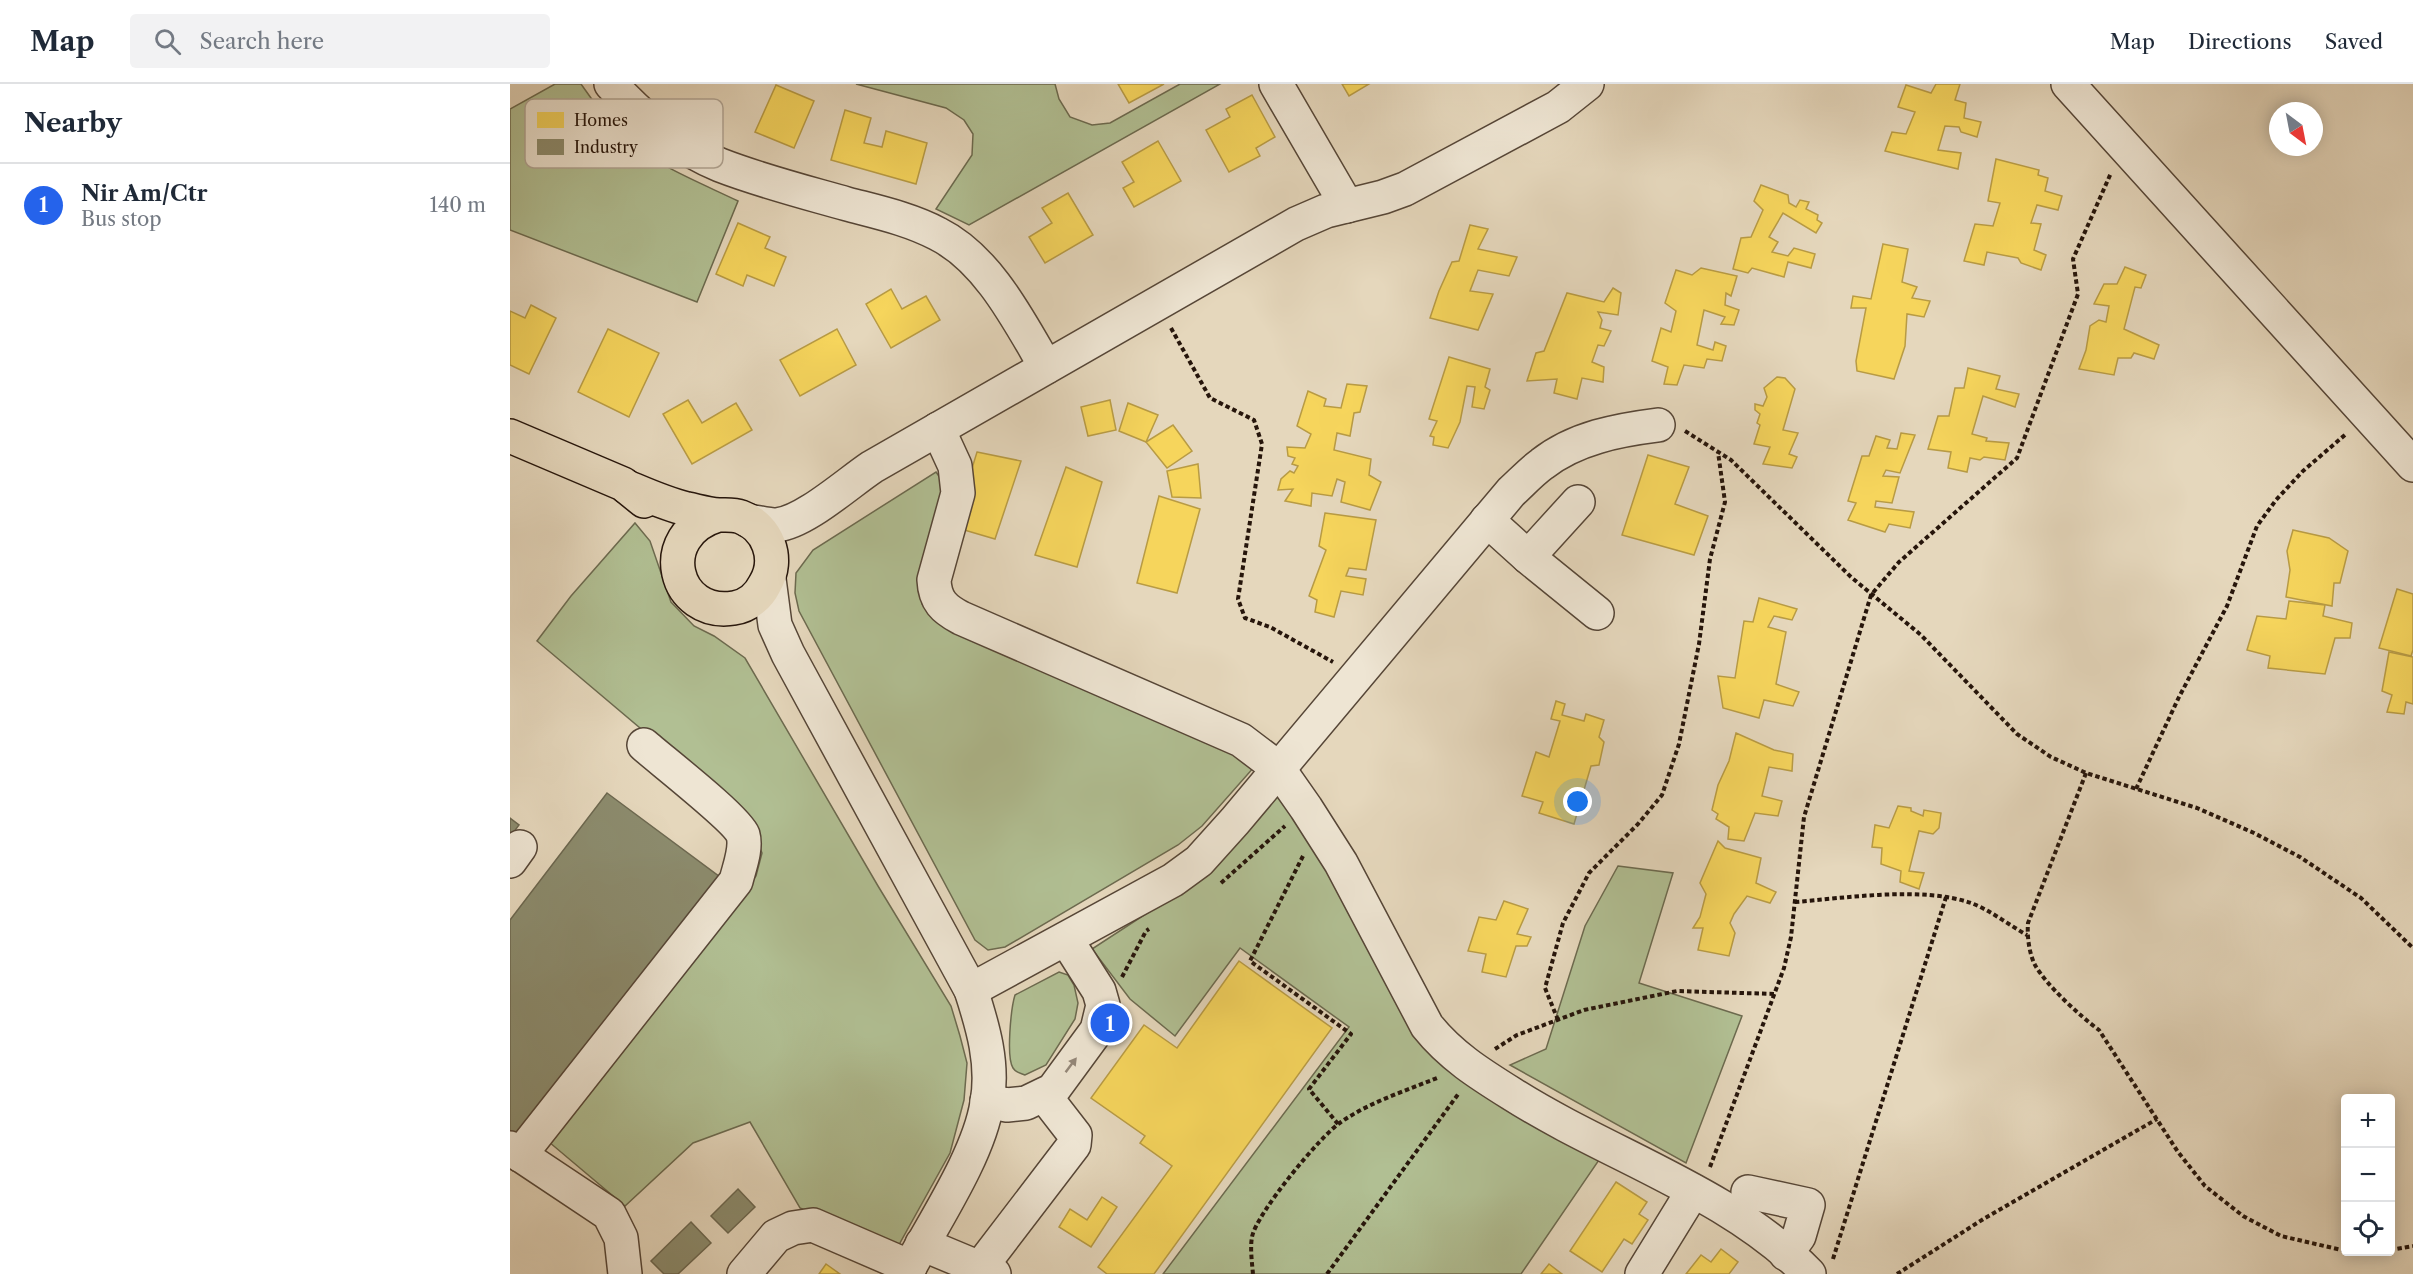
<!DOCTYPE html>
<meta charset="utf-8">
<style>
body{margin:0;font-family:"Libre Caslon Text",serif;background:#f2f2f3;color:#1f2937}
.controls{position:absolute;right:18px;bottom:18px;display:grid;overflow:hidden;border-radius:6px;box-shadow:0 3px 15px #0003}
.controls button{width:54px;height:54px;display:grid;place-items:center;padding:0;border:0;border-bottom:2px solid #e0e1e3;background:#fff;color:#1f2937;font:30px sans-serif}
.compass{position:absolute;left:1759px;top:18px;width:54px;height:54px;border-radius:50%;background:#fff;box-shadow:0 3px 15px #0003;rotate:148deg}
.you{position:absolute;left:1068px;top:718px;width:21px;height:21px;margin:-15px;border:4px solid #fff;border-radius:50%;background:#1a73e8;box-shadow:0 0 0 9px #1a73e833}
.badge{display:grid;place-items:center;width:39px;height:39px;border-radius:50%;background:#2563eb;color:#fff;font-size:20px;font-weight:700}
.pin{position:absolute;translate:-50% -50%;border:3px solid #fff;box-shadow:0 2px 6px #0006}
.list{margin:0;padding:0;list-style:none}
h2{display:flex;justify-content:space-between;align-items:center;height:78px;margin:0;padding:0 24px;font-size:26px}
h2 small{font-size:20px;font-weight:400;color:#747a83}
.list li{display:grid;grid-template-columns:39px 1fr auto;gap:18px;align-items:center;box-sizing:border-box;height:84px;padding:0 24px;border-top:2px solid #e0e1e3}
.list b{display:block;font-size:22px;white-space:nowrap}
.list p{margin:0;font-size:20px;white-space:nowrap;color:#747a83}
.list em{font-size:20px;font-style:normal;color:#747a83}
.icon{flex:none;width:33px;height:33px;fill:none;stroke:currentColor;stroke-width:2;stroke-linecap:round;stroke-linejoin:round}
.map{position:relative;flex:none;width:1903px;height:1190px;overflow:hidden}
header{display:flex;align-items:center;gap:36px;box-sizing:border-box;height:84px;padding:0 30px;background:#fff;border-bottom:2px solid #e0e1e3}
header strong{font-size:28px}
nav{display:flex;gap:33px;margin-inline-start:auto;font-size:21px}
.search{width:420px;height:54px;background:#f2f2f3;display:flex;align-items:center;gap:15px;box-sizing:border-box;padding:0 21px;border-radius:6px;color:#747a83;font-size:22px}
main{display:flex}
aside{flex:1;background:#fff}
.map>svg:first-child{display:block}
</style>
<header>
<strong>Map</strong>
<div class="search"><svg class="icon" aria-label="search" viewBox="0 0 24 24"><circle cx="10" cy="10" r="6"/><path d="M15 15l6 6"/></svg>Search here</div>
<nav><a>Map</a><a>Directions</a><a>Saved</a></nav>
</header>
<main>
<aside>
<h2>Nearby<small></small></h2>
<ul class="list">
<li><span class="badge">1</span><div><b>Nir Am/Ctr</b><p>Bus stop</p></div><em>140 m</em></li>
</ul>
</aside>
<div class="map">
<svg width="1903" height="1190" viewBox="0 0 1903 1190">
<rect width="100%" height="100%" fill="#e5d7bc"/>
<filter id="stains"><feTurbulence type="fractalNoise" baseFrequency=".00333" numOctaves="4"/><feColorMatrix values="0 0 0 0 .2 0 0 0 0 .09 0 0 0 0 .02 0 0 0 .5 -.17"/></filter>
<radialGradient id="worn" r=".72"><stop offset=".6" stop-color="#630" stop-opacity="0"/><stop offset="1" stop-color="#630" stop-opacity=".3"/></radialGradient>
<g fill="#b1bf93" stroke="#6c6a4f" stroke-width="1.5">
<path d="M45 0H71C86 21 101 44 122 60 150 83 195 101 228 117L187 218 0 146V25Z"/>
<path d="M346 0H545L549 15 560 33 582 41 600 39 670 0H710L459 141 426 125 462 71 463 50 454 36 436 24Z"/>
<path d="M426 388 433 398 435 413 411 506 412 520 422 529 694 652 745 682 692 742 668 761 495 863 478 866 465 856 289 527 285 509 286 489 303 466Z"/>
<path d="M125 439 140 457 161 518 184 542 204 552 235 574 368 802 441 922 450 952 457 979 454 1016 440 1069 386 1166 290 1124 240 1038 183 1059 115 1122 39 1058 246 792 252 769 239 736 27 557 61 512Z"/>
<path d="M763 704 782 723 894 924 1089 1076 1011 1190H653L839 943 730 864 665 952 620 915 582 865 688 796Z"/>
<path d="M1108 782 1163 789 1129 899 1232 932 1176 1079 1000 981 1036 965 1075 842Z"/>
<path d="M549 888 558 891 564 901 568 919 565 935 536 981 515 991C510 989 506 989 503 984 496 973 501 924 505 911Z"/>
</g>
<g fill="#f6d55c" stroke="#b89b44" stroke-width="1.5">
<path d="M608 0H654L619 19Z"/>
<path d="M832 0H859L839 12Z"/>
<path d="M1426 0H1450L1445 16 1456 19 1454 34 1471 38 1467 53 1451 48 1449 43 1435 42 1428 66 1451 69 1448 85 1375 67 1382 48 1396 50 1405 28 1388 23 1396 1 1421 9Z"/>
<path d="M266 1 304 17 284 64 245 48Z"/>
<path d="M742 11 765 53 746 64 750 72 719 88 696 46 720 33 716 25Z"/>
<path d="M335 26 361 34 354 59 372 63 376 47 417 59 406 100 321 76Z"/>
<path d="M648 57 671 97 624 123 613 104 624 98 612 78Z"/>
<path d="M1486 75 1529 86 1528 91 1538 94 1535 107 1552 112 1548 126 1527 121 1521 139 1531 140 1524 166 1536 171 1531 186 1511 179 1508 174 1477 168 1474 181 1454 177 1465 140 1483 142 1490 119 1478 117Z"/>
<path d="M1251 101 1278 111 1279 119 1286 123 1290 116 1299 118 1296 125 1308 131 1307 136 1312 139 1306 149 1273 129 1259 153 1268 158 1262 168 1278 172 1284 164 1305 170 1301 184 1278 178 1274 193 1242 184 1238 189 1223 185 1231 154 1241 153 1253 126 1244 117Z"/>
<path d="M558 109 583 151 535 179 519 153 542 139 532 124Z"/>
<path d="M228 139 260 153 255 164 276 173 264 202 237 191 233 202 206 190Z"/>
<path d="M960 141 978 145 968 165 1007 173 999 192 968 186 960 207 983 210 968 246 920 234 929 207 942 178 949 177Z"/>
<path d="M1373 160 1398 165 1392 198 1407 203 1402 214 1420 217 1414 233 1397 230 1395 262 1384 295 1347 287 1346 277 1356 224H1341L1343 212 1361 215Z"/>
<path d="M1615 183 1636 191 1631 204 1625 203 1614 245 1649 261 1644 275 1624 269 1621 274H1608L1604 291 1569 285 1576 266 1580 242 1589 236 1596 238 1599 222 1584 220 1594 200H1607Z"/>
<path d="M1191 184 1227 192 1221 212 1216 209 1215 221 1229 226 1224 241 1211 240 1215 233 1194 226 1187 261 1203 266 1205 258 1216 262 1212 277 1197 275 1194 284 1174 281 1167 301 1154 300 1158 283 1142 277 1151 244 1161 248 1166 227 1155 219 1166 186 1182 191Z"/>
<path d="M1103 204 1111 209 1108 231 1088 228 1092 236 1090 244 1101 247 1094 262 1088 261 1082 278 1094 283 1093 298 1072 294 1067 315 1044 309 1047 295 1017 297 1026 269 1034 267 1057 209 1094 218Z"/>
<path d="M381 205 392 225 416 212 430 236 381 264 356 220Z"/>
<path d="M21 221 46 234 19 290 0 281V227L15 234Z"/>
<path d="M98 245 149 269 119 333 68 308Z"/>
<path d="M327 245 346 281 290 312 270 276Z"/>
<path d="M939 273 980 285 975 303 980 306 974 325 962 323 965 303 957 302 950 338 938 364 923 361 924 353 920 352 927 337 919 335Z"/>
<path d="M1458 284 1490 292 1486 305 1509 310 1505 323 1473 312 1462 350 1477 354 1476 357 1499 359 1495 376 1474 373 1470 376 1460 374 1457 388 1438 384 1441 368 1418 365 1428 332H1439L1445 304H1454Z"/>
<path d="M1267 293 1275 294 1285 305 1273 346 1288 349 1279 370 1287 373 1282 384 1253 380 1260 363 1244 360 1250 341 1247 339 1250 330 1245 326V320L1253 322 1257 313 1254 304Z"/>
<path d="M837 300 857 302 850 328 844 329 840 352 827 349 824 366 861 375 859 391 871 398 860 426 831 418 835 398 827 395 822 412 802 409 801 422 775 417 783 405 768 406 771 395 780 387 784 389 788 382 782 380 785 374 778 372 777 363 795 364 801 350 787 342 798 307 816 315 814 322 831 324Z"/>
<path d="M178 316 192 339 226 319 242 346 182 380 153 330Z"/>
<path d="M600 316 606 346 578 352 571 323Z"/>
<path d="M618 319 648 331 636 358 609 347Z"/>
<path d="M663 341 682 367 657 384 636 358Z"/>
<path d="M1391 349 1405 351 1390 389 1376 386 1373 392 1389 393 1382 419 1366 417 1365 423 1404 428 1400 444 1379 440 1375 448 1338 436 1346 419 1338 417 1352 372H1359L1366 352 1380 356 1377 364 1387 365Z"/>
<path d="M467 368 511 377 485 455 444 443Z"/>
<path d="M1138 371 1179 383 1165 420 1198 432 1184 471 1112 451Z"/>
<path d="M688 380 691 414 662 413 657 387Z"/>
<path d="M556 383 592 398 567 483 525 471Z"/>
<path d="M649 412 690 425 667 509 627 499Z"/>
<path d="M815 429 866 436 856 486 839 484 836 492 856 495 853 511 831 507 824 533 805 528 807 516 799 512 816 466 809 462Z"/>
<path d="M1783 446 1819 454 1838 467 1830 499H1824L1822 522 1776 513 1780 486 1777 467Z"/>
<path d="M1887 505 1903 510V566L1901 572 1869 564Z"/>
<path d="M1249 514 1287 525 1282 536 1264 532 1258 543 1276 548 1266 600 1289 608 1283 622 1254 616 1249 634 1213 624 1208 592 1225 594 1234 537 1243 538Z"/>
<path d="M1779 517 1815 521 1813 532 1842 539 1840 554H1825L1815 590 1758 584 1760 572 1737 566 1747 532 1776 535Z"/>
<path d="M1879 568 1903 573V620L1896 618 1894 630 1877 628 1882 611 1872 607Z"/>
<path d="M1046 617 1055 620 1052 631 1074 637 1076 630 1094 636 1089 653 1094 658 1089 681 1081 682 1064 740 1029 729 1033 718 1012 712 1026 668 1039 673 1050 637 1041 635Z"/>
<path d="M1226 649 1264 666 1283 670 1282 687 1259 683 1252 712 1272 717 1268 732 1245 729 1234 757 1218 755 1219 743 1206 735 1208 730 1202 726 1208 701 1219 677Z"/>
<path d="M1388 722 1401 724V727L1413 732 1414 726 1431 729 1429 744 1423 750 1409 747 1399 787 1414 789 1409 805 1390 798 1391 787 1371 780 1372 764 1362 763 1365 741 1379 744Z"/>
<path d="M1208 757 1215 764 1251 774 1246 799 1266 808 1260 819 1237 812 1224 830 1220 839 1225 849 1219 872 1188 866 1193 844H1183L1190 833 1196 810 1190 799Z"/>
<path d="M994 817 1018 825 1007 850 1021 853 1017 862H1006L996 893 972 888 976 870 958 867 969 833 986 836Z"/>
<path d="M729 877 822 944 644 1190H597L588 1183 662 1082 630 1059 635 1052 581 1014 634 941 667 964Z"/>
<path d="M1106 1098 1137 1118 1129 1130 1138 1136 1122 1160 1114 1155 1092 1188 1060 1167Z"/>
<path d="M592 1113 607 1123 581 1163 549 1143 560 1125 577 1136Z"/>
<path d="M1211 1165 1228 1178 1219 1190H1176L1191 1171 1201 1178Z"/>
<path d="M316 1180 330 1190H309Z"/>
<path d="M1039 1180 1052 1190H1031Z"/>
</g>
<g fill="#8c8c6e" stroke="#6d6850" stroke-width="1.5">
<path d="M97 709 210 793 9 1056 0 1050V836Z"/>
<path d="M0 734 9 741 0 753Z"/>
<path d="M228 1105 245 1123 218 1149 201 1132Z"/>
<path d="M181 1138 201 1159 168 1190H154L141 1177Z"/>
</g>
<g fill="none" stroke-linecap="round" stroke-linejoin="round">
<g stroke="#564637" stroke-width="36">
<g id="minor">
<path d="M101 0C131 33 168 64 210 81 251 97 295 108 337 120 367 128 400 135 428 150 478 175 509 237 536 283"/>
<path d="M766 0 837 122"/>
<path d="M1558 0 1903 381"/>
<path d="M428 345 445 382 448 409 424 496C425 517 434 525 451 534L731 656 768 684 796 724 831 779 917 942C941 972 970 990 1002 1010 1098 1071 1219 1108 1299 1190"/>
<path d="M977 436 1018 473 1068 418"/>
<path d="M239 437C247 438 258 441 267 441 295 438 338 399 362 383L786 140 816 127 873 113 895 105 1048 23 1077 0"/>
<path d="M1018 473 1087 529"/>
<path d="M259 495 265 541 278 570 461 906C473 943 484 980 477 1019 469 1072 421 1142 396 1190"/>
<path d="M0 777 10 763"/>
<path d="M461 906 663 796 689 777 725 737 1001 408C1011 399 1021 388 1032 380 1065 354 1108 346 1148 341"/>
<path d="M477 1017 497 1021 516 1019 543 1006 587 946 593 921 589 907 556 855"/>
<path d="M0 1064 99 1130 111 1154 115 1190"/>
<path d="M10 1071 226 797C229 784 237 765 233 751 227 735 151 676 134 661"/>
<path d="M1238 1108 1298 1121 1289 1152 1276 1170"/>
<path d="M412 1160 484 1190"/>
<path d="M470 1184 564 1061 565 1051 534 1011"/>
<path d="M234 1190 266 1152 283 1144 303 1141 400 1183"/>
<path d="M1132 1190 1183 1107"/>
</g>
</g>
<g stroke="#26150b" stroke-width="36">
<g id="major">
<path d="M0 352 113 400 134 417"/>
<path d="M117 403C136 411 156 420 177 425 187 427 198 430 208 431 216 431 223 430 231 433 258 443 270 475 255 500 249 512 238 522 224 524 164 534 142 451 208 431"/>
</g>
</g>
<g stroke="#26150b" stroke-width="4" stroke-dasharray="4.5 3" stroke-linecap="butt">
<path d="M661 244 700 314 744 336 752 360 728 515 735 534 760 543 823 578"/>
<path d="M1175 347 1221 376 1341 493 1411 551 1507 650 1541 673 1576 689 1687 724 1744 749 1790 773 1851 814 1903 864"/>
<path d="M1576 689 1518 839C1517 852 1519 869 1525 881 1537 902 1570 932 1589 946L1668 1068 1695 1102 1733 1132 1771 1152 1836 1167"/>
<path d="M1626 705 1669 613 1717 522 1747 442 1766 416 1793 387 1836 350"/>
<path d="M793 772 740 877 841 950 799 1005 828 1040"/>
<path d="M711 799 775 742"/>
<path d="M1285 818C1336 814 1412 802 1461 819 1480 826 1499 841 1517 851"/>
<path d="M612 893 636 847 639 845"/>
<path d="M1048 936 1035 904 1053 839 1079 789 1128 740 1152 711 1169 660 1189 560 1200 475 1215 418 1208 368"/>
<path d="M985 965 1007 951 1074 926 1167 907 1265 910"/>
<path d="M1200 1083 1274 884 1281 853 1294 733 1361 511 1389 478 1507 374 1568 210 1563 175 1601 89"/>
<path d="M1880 1166 1903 1162"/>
<path d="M1323 1175 1436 813"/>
<path d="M743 1190C742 1179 740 1164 742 1153 746 1130 811 1051 831 1038 860 1018 895 1007 927 994"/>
<path d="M817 1190 949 1009"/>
<path d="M1387 1190 1475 1134 1647 1035"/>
</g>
<use href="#minor" stroke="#eee5d3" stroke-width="33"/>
<use href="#major" stroke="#e5d7bc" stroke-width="33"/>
</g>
<defs><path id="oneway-solid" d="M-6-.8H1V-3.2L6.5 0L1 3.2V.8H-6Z" transform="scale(1.5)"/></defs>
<use fill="#948779" href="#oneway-solid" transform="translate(561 981) rotate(-53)"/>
<rect x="15" y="15" width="198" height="69" rx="9" fill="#eee5d3" stroke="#b2a797" stroke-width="1.5"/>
<rect x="27" y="28" width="27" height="16" fill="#f6d55c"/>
<rect x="27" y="55" width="27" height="16" fill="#8c8c6e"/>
<g font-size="16" fill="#26150b">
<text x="64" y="42">Homes</text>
<text x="64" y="69">Industry</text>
</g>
<rect width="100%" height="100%" filter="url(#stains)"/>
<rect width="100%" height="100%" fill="url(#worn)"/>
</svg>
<div class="controls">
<button>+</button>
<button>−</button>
<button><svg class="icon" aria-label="locate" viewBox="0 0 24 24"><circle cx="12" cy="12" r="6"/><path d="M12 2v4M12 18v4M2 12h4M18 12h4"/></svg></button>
</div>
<svg class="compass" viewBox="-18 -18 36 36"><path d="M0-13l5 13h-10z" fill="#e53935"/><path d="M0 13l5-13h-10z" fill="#747a83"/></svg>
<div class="you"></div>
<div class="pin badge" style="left:600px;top:939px">1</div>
</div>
</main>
